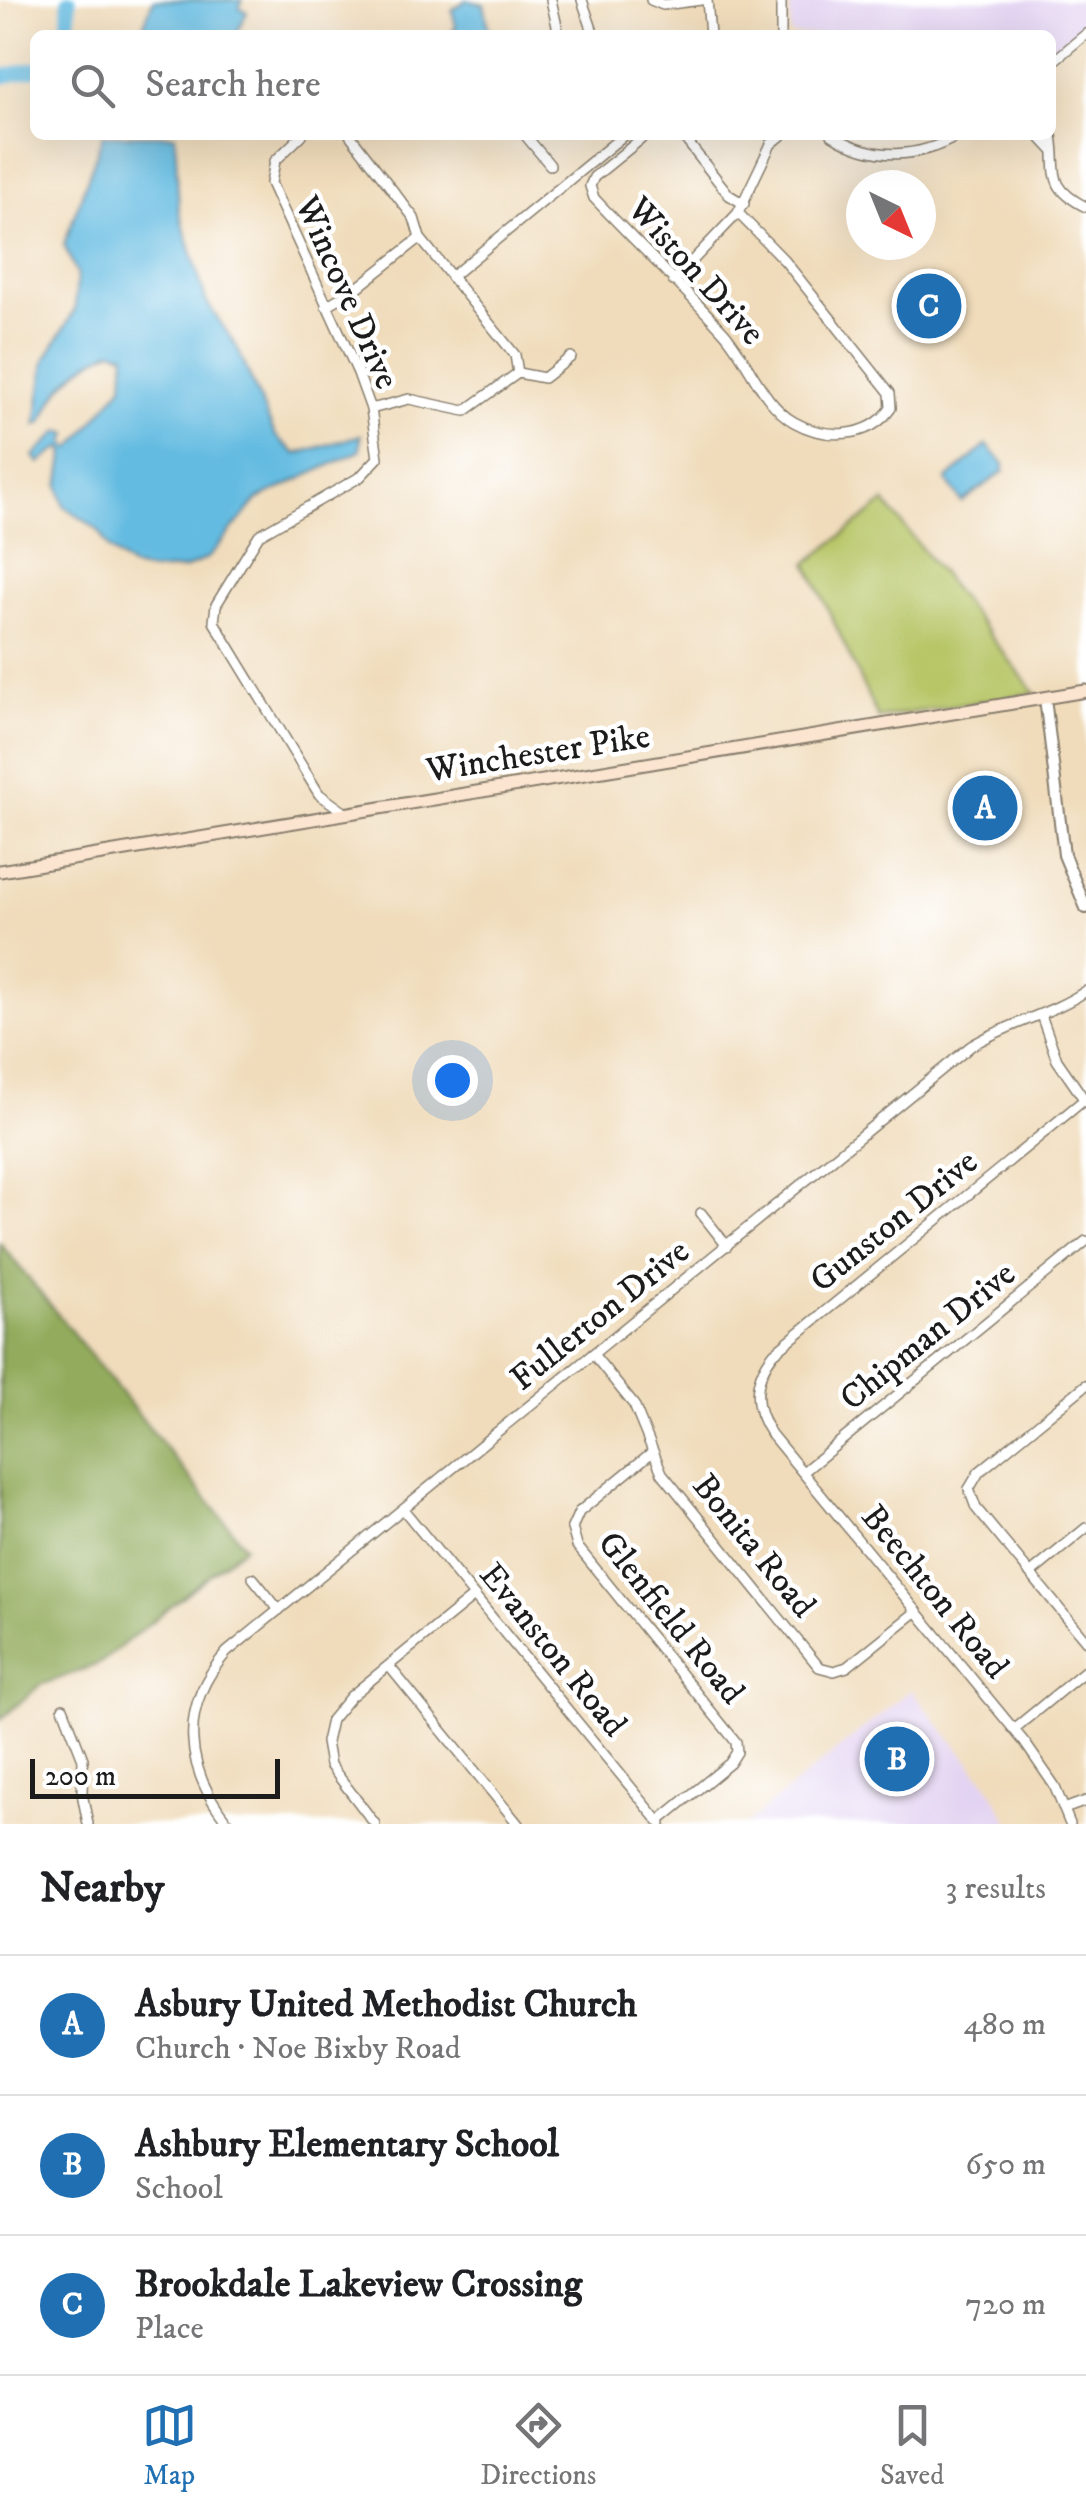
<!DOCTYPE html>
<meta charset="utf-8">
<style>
body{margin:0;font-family:"IM FELL DW Pica",serif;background:#f2f2f2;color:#202124}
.compass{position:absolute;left:846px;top:170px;width:90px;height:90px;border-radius:50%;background:#fff;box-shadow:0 10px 40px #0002;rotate:137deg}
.scale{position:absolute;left:30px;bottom:25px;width:250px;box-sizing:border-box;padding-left:10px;border:5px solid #1c1c1c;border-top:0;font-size:28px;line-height:35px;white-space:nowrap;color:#1c1c1c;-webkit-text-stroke:8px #fff;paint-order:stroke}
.you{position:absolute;left:452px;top:1080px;width:35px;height:35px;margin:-25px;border:8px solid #fff;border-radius:50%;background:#1a73e8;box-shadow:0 0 0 15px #1a73e833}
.badge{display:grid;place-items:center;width:65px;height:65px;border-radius:50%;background:#1f6fb2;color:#fff;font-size:32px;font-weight:700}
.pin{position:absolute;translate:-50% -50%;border:5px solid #fff;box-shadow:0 2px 10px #0006}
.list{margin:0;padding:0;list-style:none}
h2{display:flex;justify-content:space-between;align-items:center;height:130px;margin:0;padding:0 40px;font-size:42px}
h2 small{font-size:32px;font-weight:400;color:#757577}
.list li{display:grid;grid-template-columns:65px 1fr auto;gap:30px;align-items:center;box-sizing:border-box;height:140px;padding:0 40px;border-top:2px solid #e0e0e0}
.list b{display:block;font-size:38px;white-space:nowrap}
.list p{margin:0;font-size:32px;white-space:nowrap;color:#757577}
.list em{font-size:32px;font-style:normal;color:#757577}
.icon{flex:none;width:55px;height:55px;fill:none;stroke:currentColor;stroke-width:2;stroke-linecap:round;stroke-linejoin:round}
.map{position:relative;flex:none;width:1086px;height:1824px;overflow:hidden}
.search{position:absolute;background:#fff;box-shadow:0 10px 40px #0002;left:30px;right:30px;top:30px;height:110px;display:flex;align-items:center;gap:25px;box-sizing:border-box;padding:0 35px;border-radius:15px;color:#757577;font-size:38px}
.sheet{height:550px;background:#fff}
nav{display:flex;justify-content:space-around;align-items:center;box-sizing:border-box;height:140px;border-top:2px solid #e0e0e0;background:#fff;font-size:28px;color:#757577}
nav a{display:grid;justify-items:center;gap:5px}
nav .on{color:#1f6fb2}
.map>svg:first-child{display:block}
</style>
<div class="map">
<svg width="1086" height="1824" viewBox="0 0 1086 1824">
<rect width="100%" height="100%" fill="#fff"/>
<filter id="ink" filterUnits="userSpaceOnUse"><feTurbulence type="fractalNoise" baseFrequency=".01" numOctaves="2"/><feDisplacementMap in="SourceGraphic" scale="20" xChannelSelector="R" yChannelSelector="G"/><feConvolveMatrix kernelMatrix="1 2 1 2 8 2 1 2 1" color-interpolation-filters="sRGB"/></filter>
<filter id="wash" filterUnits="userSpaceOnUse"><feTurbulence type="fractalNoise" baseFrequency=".0048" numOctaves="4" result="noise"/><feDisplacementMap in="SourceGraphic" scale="40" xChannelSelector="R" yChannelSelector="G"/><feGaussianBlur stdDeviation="2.25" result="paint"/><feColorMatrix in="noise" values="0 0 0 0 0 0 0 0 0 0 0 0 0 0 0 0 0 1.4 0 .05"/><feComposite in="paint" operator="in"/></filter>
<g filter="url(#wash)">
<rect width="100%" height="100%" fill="#f0dcbb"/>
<g fill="#e3d3f2">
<path d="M790 0H1086V23L1051 51V35H791Z"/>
<path d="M911 1690 989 1786 1010 1824H746Z"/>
</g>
<path fill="#b8c668" stroke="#6a7142" stroke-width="2.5" d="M885 502 1031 688 1035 693 878 718 807 563Z"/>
<path fill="#92ab5c" stroke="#57643c" stroke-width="2.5" d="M0 1243 245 1546 99 1664 40 1685 0 1720Z"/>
<g fill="#64bbe1" stroke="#406c7e" stroke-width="2.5">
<path d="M153 0H243L239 8 247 12 236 35H140Z"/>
<path d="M466 0 484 4 490 35H449L456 27 452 10Z"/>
<path d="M103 135H175L179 211 206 301 237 347 275 435 296 454 361 435 360 451 258 499 209 557 185 569 152 571 131 567 109 549 98 530 64 506 59 487 65 450 60 448 39 463 34 456 59 431 68 433 65 444 72 448 123 385 125 354 112 350C79 365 55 387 43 422L36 425 45 360 75 310 77 274 64 245Z"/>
<path d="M987 445 1004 464V471L962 502 946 480Z"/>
</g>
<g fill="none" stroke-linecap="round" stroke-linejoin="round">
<g stroke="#64bbe1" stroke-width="15">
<path d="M68 35 69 0"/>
<path d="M0 77 35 69"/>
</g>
</g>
</g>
<g filter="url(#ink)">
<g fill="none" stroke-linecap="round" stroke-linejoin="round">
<g stroke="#867c6c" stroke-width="12">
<g id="minor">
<path d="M551 0 559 35"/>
<path d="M582 0 594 35"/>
<path d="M651 0 663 5 701 0"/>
<path d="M707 0 710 35"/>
<path d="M781 35V0"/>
<path d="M1051 63 1086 34"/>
<path d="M1051 131C1060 169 1042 185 1086 207"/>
<path d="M302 135 275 161 271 183 358 373 371 409 378 458 360 477 259 535 216 605 214 622 319 794 344 812"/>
<path d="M350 135 414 218 420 238 515 355 518 373"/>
<path d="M525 135 550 165"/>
<path d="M646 135 594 177 590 186 594 198C636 243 681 285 723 331 747 357 762 404 794 422 824 439 869 440 891 408L890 393 785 261 738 213"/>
<path d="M682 135 729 195 744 204"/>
<path d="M832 135C873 161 918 159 959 135"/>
<path d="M1038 135 1052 150"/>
<path d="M451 277 624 135"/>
<path d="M673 281 738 213 771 144 782 135"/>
<path d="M326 306 357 288 420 238"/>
<path d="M518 373 544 378 571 357"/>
<path d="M371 409 409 399 465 411 518 373"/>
<path d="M1041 1015 1057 1060 1086 1102"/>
<path d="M701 1213 727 1246"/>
<path d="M593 1354 634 1405 662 1473 819 1667 834 1671 847 1667 917 1611"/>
<path d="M803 1472 1086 1241"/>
<path d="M969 1489 976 1508 1086 1641"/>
<path d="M969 1489 979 1472 1086 1385"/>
<path d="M403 1509 661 1824"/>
<path d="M572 1528 577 1546 736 1742 737 1752 730 1763 659 1821"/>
<path d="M572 1528 579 1512 651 1453"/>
<path d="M1030 1574 1086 1528"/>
<path d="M253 1578 279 1610"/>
<path d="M389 1666 518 1824"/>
<path d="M63 1708 83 1759 82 1793 88 1824"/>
<path d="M1014 1729 1086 1670"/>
<path d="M1064 1809 1086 1801"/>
<path d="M229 1824C184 1769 178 1707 227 1652L971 1046C1008 1023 1050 1015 1086 991"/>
<path d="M375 1824 330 1765 326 1742 331 1720 350 1697 474 1596"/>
<path d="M1070 1824 1054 1785 1025 1743 771 1434C752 1406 753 1379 774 1353L1084 1100"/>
</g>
</g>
<g stroke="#867c6c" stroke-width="14">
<path id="tertiary" d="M1045 698 1064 855 1086 908"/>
</g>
<g stroke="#867c6c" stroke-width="15">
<path id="secondary" d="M0 871 1086 691"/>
</g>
<use href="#minor" stroke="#fff" stroke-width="9"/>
<use href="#tertiary" stroke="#fff" stroke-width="10"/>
<use href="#secondary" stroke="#fce5d0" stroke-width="11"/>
</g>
</g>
<g text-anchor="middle" stroke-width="9" stroke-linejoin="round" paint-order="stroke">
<g font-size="35" fill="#1c1c1c" stroke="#fff">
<text transform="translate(697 270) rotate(48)" y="12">Wiston Drive</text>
<text transform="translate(348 292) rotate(66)" y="12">Wincove Drive</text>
<text transform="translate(538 752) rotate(-9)" y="12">Winchester Pike</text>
<text transform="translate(893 1220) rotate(-39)" y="12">Gunston Drive</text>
<text transform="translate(599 1314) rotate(-39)" y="12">Fullerton Drive</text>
<text transform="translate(927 1335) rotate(-39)" y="12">Chipman Drive</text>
<text transform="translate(755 1545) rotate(51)" y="12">Bonita Road</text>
<text transform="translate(936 1591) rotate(51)" y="12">Beechton Road</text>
<text transform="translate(672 1617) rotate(51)" y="12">Glenfield Road</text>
<text transform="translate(554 1649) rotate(51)" y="12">Evanston Road</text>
</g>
</g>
</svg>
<svg class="compass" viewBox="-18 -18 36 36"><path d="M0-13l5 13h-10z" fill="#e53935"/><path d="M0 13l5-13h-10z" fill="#757577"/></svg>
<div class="scale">200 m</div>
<div class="you"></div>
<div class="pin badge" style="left:985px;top:808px">A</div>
<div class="pin badge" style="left:897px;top:1759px">B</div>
<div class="pin badge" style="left:929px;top:306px">C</div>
<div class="search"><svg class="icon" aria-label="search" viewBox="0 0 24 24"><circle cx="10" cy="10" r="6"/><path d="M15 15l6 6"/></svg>Search here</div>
</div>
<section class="sheet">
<h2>Nearby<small>3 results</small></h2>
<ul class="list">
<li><span class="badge">A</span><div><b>Asbury United Methodist Church</b><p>Church · Noe Bixby Road</p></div><em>480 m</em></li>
<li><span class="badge">B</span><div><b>Ashbury Elementary School</b><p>School</p></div><em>650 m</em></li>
<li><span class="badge">C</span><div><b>Brookdale Lakeview Crossing</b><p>Place</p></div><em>720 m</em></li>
</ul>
</section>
<nav>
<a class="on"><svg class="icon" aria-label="map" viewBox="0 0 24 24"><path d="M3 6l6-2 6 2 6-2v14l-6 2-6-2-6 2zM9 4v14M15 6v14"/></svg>Map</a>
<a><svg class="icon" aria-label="directions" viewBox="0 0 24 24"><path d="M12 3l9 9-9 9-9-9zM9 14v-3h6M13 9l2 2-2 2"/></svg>Directions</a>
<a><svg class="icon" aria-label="saved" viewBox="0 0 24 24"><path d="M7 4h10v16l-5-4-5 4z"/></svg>Saved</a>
</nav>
